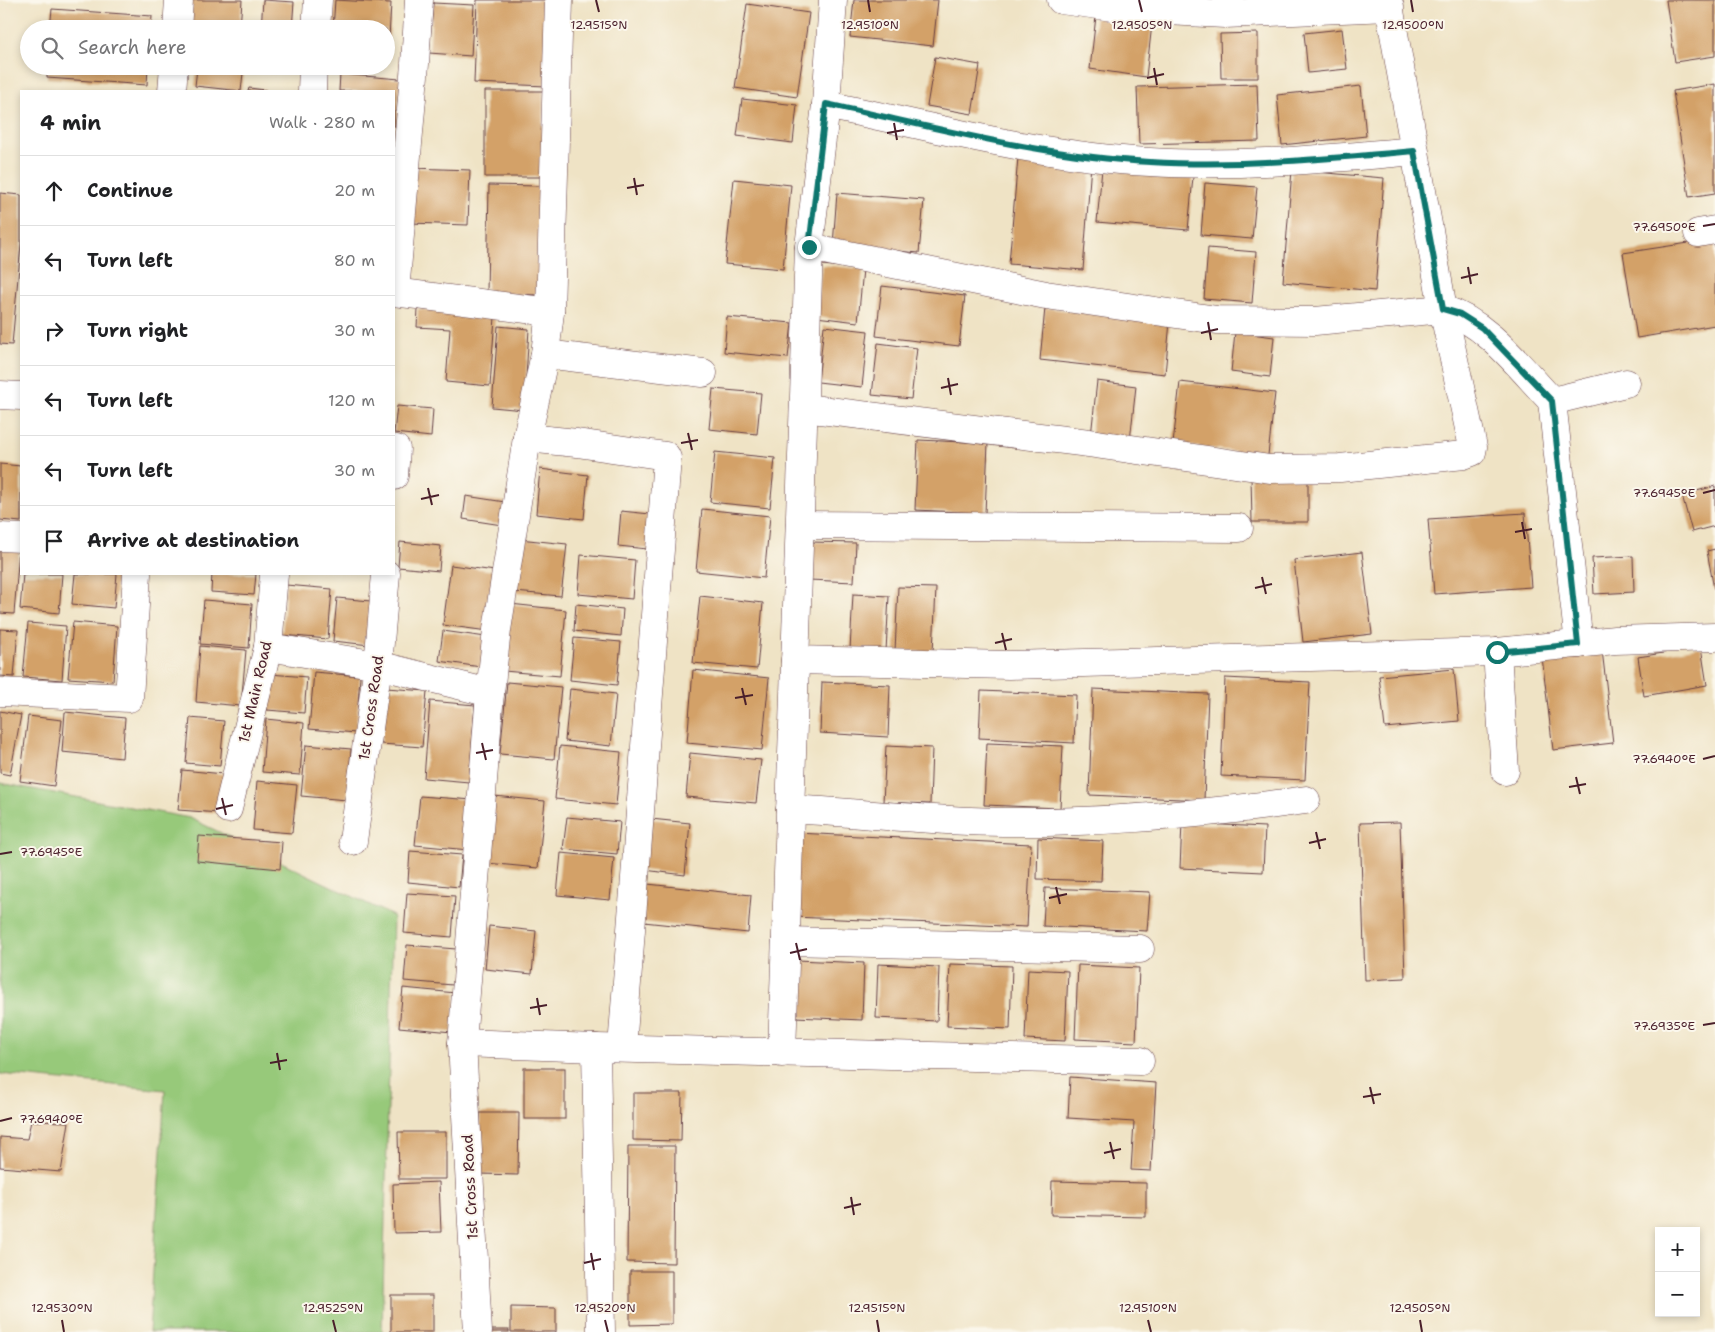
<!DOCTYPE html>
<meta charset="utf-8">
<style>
body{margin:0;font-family:"Shantell Sans",sans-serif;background:#f2f2f2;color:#202124}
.controls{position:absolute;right:15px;bottom:15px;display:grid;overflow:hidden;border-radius:0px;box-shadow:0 2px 8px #0003}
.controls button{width:45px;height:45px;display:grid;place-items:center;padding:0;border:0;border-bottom:1px solid #e0e0e0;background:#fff;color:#202124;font:25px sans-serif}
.stop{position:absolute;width:15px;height:15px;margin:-11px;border:4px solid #0f766e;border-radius:50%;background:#fff}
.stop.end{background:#0f766e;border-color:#fff;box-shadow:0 1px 5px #0008}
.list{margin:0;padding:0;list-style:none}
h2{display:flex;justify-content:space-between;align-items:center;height:65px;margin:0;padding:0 20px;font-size:21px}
h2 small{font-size:16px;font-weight:400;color:#757577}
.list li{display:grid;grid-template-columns:32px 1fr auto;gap:15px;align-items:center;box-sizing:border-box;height:70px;padding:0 20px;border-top:1px solid #e0e0e0}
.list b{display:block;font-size:19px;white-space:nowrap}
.list em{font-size:16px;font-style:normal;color:#757577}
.icon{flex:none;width:28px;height:28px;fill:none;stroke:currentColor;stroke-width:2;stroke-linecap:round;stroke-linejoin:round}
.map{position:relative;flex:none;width:1715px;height:1332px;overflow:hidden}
.search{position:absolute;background:#fff;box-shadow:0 2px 8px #0003;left:20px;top:20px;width:375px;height:55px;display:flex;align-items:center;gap:12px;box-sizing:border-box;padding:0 18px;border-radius:28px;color:#757577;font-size:19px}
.panel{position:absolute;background:#fff;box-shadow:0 2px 8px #0003;left:20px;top:90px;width:375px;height:485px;border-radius:0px}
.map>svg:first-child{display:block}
</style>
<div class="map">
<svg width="1715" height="1332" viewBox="0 0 1715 1332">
<rect width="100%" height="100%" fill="#fbf7ec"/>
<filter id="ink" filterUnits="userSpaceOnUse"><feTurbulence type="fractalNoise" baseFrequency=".02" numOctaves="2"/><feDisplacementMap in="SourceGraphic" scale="10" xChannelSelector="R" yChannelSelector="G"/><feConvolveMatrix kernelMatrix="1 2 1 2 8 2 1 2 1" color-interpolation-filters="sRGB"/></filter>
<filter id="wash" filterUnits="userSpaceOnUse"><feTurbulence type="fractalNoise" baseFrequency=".0096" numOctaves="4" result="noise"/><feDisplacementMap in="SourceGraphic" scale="20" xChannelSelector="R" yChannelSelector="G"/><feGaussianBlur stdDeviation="1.12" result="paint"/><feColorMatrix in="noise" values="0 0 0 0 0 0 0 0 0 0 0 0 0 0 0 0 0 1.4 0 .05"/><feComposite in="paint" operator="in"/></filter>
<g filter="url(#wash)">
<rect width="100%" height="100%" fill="#efe3c5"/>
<path fill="#97c97a" stroke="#707452" d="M0 783 190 818 393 916 382 1332H149L165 1090 0 1074Z"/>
<g id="blocks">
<g fill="#d3a168">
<path d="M192 0H242L240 29H190Z"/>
<path d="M263 0 294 2 292 29H261Z"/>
<path d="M335 0 391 3 388 56 386 29H333Z"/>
<path d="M477 0H550L547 86 474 83Z"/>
<path d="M854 0H938L933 46 850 37Z"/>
<path d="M1666 0H1715V56L1675 62Z"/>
<path d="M433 3 474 5 471 56 429 53Z"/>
<path d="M747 4 809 13 797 97 735 88Z"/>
<path d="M52 9 152 16 151 29H50Z"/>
<path d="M1096 16 1152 24 1146 77 1090 69Z"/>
<path d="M1342 29 1347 69 1308 73 1304 33Z"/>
<path d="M1258 33V78H1221L1220 34Z"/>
<path d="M935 57 980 65 972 114 927 106Z"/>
<path d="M47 66H148L147 85 47 78Z"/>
<path d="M197 68 243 73 241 91 195 86Z"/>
<path d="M340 74 400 79 397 126H394V91H339Z"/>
<path d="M1257 84 1259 141 1139 144 1137 87Z"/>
<path d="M1715 84V193L1689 197 1673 91Z"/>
<path d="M1361 86 1366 136 1282 145 1277 95Z"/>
<path d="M249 88 266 90V91H248Z"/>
<path d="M485 91H543L542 177H485Z"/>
<path d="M742 99 797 105 793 143 737 136Z"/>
<path d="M1018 157 1091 164 1083 270 1009 264Z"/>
<path d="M412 168 470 170 468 225 410 223Z"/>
<path d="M1102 169 1193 177 1188 230 1097 222Z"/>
<path d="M1292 170 1384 178 1375 291 1283 282Z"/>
<path d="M734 179 791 185 783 269 725 264Z"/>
<path d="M1205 183 1257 187 1252 239 1201 235Z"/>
<path d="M489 185 540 186 538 295 487 293Z"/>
<path d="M0 193 21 195V244L12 345 0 344Z"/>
<path d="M837 193 924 200 919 253 833 245Z"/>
<path d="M1715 239V325L1637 338 1623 253Z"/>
<path d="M1208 248 1256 252 1252 303 1204 299Z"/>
<path d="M822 265 863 269 858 322 816 317Z"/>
<path d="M882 286 965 296 959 346 876 336Z"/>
<path d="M1045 308 1170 322 1165 374 1040 360Z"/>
<path d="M418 309 495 317 490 386 446 382 450 329 417 327Z"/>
<path d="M727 317 792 323 788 358 724 352Z"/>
<path d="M498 326 529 329 524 410 492 407Z"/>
<path d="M824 326 868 331 862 387 818 382Z"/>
<path d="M1235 332 1274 337 1270 377 1231 372Z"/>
<path d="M878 343 917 348 911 399 872 395Z"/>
<path d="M1097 381 1136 386 1130 441 1091 436Z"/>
<path d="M1180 382 1275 393 1268 455 1173 444Z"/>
<path d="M713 389 761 393 757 434 709 429Z"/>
<path d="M397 406 433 409 431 437 394 433Z"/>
<path d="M918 440 988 443 985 513 915 510Z"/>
<path d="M715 452 775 458 770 508 710 502Z"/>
<path d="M0 464 21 466V522L0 520Z"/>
<path d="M540 469 588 475 584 519 536 514Z"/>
<path d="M1308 475V522H1252L1251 476Z"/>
<path d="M1715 486V526L1692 532 1682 495Z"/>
<path d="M466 496 505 502 502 525 463 519Z"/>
<path d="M702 509 770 516 764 578 696 571Z"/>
<path d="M621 511 660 515 657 550 618 546Z"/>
<path d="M1525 513 1531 587 1434 594 1428 519Z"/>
<path d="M519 539 567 544 561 596 514 592Z"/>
<path d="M400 542 441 546 439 571 398 567Z"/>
<path d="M811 542 856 543 854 582 809 580Z"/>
<path d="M0 549 19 551 14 614 0 613Z"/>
<path d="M1715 549V589H1714L1707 551Z"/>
<path d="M1362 552 1372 634 1303 642 1294 560Z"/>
<path d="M581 555 635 560 632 599 578 594Z"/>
<path d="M1633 556 1634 592 1594 594 1592 558Z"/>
<path d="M451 565 495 571 488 631 443 625Z"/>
<path d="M23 574H62L59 613 20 609Z"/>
<path d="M75 574H117L114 608 72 604Z"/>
<path d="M212 574H256L254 595 211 592Z"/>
<path d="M286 585 332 589 328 639 282 635Z"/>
<path d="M898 587 936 588 933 652 895 651Z"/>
<path d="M853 594 889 596 886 651 850 650Z"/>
<path d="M700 596 763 603 757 669 693 663Z"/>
<path d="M337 598 382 602 379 646 333 641Z"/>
<path d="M204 600 252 604 249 648 200 644Z"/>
<path d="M510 604 566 610 560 676 504 671Z"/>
<path d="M576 604 623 609 621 636 574 631Z"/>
<path d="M73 622 117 626 113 681 68 678Z"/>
<path d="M28 623 66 626 62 680 23 677Z"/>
<path d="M0 629 18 630 14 677 0 676Z"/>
<path d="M443 631 493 638 488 668 439 661Z"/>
<path d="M574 638 621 642 617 685 570 680Z"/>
<path d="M200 646 246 650 241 706 196 702Z"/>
<path d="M1701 647 1707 685 1644 696 1638 657Z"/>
<path d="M1602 650 1613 743 1553 750 1542 657Z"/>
<path d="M1454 669 1459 721 1385 728 1379 676Z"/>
<path d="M693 670 769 678 762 750 687 743Z"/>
<path d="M314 672 360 676 356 733 309 729Z"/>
<path d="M270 674 307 677 304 713 267 710Z"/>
<path d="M1225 678 1310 682 1305 780 1221 776Z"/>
<path d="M507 682 561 687 554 759 500 754Z"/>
<path d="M822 682 890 685 888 737 820 733Z"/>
<path d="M386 688 427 691 422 747 381 744Z"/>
<path d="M570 689 616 694 611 746 565 741Z"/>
<path d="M1093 689 1208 694 1204 800 1089 795Z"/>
<path d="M981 691 1076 695 1074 743 979 738Z"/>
<path d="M430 701 475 705 469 782 424 778Z"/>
<path d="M0 711 21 715 10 775 0 773Z"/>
<path d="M65 712 125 718 122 758 62 752Z"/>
<path d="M28 716 62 720 54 786 20 781Z"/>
<path d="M190 718 224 721 220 766 186 763Z"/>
<path d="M266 719 304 723 300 775 262 772Z"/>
<path d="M987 743 1063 746 1060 808 984 805Z"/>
<path d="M306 745 351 749 347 800 301 796Z"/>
<path d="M560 746 621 752 616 805 555 799Z"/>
<path d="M886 746 932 748 930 804 883 802Z"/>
<path d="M690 753 761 760 756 803 686 797Z"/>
<path d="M182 770 224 774 220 813 178 810Z"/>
<path d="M257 781 297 785 292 833 253 830Z"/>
<path d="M420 796 473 800 469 850 415 845Z"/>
<path d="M494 796 545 801 538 868 487 863Z"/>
<path d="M567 817 620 822 617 854 563 849Z"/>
<path d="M641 818 690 823 685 875 636 869Z"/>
<path d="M1400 822 1405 978 1365 980 1360 823Z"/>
<path d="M1182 823 1265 827 1263 872 1180 868Z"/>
<path d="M796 833 1031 844 1027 927 793 917Z"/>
<path d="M199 836 282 842 280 869 197 861Z"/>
<path d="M1038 838 1103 841 1101 881 1037 879Z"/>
<path d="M410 851 462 855 459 887 408 882Z"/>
<path d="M561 853 614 858 610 900 557 895Z"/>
<path d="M638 883 751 895 748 933 634 921Z"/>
<path d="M1045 888 1150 892 1147 931 1043 926Z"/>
<path d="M407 893 455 896 452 937 404 933Z"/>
<path d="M489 926 536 931 532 974 485 969Z"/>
<path d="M407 945 456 949 453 985 404 981Z"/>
<path d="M797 960 864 963 862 1020 795 1017Z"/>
<path d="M878 964 939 967 937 1021 876 1018Z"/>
<path d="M950 964 1012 966 1010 1029 947 1026Z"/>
<path d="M1078 965 1139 968 1136 1042 1075 1039Z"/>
<path d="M1028 969 1068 971 1065 1041 1025 1039Z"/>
<path d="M403 988 456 993 452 1032 399 1027Z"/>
<rect x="524" y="1068" width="41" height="51"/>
<path d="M1070 1077 1156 1083 1151 1171 1131 1170 1134 1122 1068 1118Z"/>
<path d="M633 1093H682L681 1141 633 1140Z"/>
<path d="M480 1113H519L518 1175 480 1174Z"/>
<path d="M31 1121 69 1122 61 1172 0 1167V1137L27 1139Z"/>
<path d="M398 1132H446V1179H399Z"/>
<path d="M628 1146H675L674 1263 627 1262Z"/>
<path d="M1052 1181 1146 1183V1217L1051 1215Z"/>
<path d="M439 1182 441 1232 394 1233 393 1184Z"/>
<path d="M630 1271H672V1324L630 1325Z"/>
<rect x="391" y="1295" width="42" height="37"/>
<path d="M511 1307 556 1308V1332H511Z"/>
<rect x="486" y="1330" width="23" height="2"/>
</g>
</g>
</g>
<g filter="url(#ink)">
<use href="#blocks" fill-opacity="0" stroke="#633c42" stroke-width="1"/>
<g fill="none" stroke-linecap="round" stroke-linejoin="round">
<g stroke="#633c42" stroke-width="29">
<g id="street">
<path d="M1061 0 1128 9 1225 14 1390 7"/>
<path d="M177 29 179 0"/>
<path d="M316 29 318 0"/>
<path d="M172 91 174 66"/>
<path d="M312 91 313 66"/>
<path d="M826 105C930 126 1044 157 1150 162 1238 167 1327 159 1414 151"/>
<path d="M1698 233 1715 230"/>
<path d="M809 247 1046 295 1217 320 1315 321 1443 309C1488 323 1520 368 1552 401L1626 383"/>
<path d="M394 292 550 312"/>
<path d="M395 292 415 64 419 0"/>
<path d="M545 354 703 373"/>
<path d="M0 395 21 396"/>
<path d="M1552 401 1579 644"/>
<path d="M804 408 1089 443 1270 469 1340 468 1464 455 1472 452 1473 447 1443 309 1388 0"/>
<path d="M527 438 577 443 666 456 667 458 622 1048"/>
<path d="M394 476 396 449"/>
<path d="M800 525 1239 528"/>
<path d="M0 537 21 538"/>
<path d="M268 647 378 665 490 693"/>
<path d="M1497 652 1505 771"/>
<path d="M795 660 1009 665 1497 652 1615 640 1715 637"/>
<path d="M0 692 129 698 137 574"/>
<path d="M228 809 268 647 274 574"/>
<path d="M790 809C861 813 932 821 1003 822 1104 823 1206 814 1306 800"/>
<path d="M353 841 378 665 386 574"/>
<path d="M786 941 1140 949"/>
<path d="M462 1043 596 1048 1140 1061"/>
<path d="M596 1048 601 1332"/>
<path d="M782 1053 809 247 826 105 833 0"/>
<path d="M478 1332 462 1043 490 693 497 630 527 438 545 354 550 312 559 0"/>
</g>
</g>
<use href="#street" stroke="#fff" stroke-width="28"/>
</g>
</g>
<g fill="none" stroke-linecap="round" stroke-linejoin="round" filter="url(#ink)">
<path stroke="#0f766e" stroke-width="6" d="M809 247 826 104C930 126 1044 157 1150 162 1238 167 1327 159 1414 151L1443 309 1460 314 1482 328 1552 401 1578 644 1497 652"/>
</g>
<path fill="none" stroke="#4a1f2b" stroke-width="2" d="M596 0 599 12M868 0 870 12M1139 0 1142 12M1411 0 1413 12M1154 68 1157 85M1147 78 1164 74M894 123 897 140M887 133 904 130M634 178 637 195M627 188 644 185M1703 226 1715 224M1468 267 1471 284M1461 278 1478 274M1208 322 1211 340M1201 333 1218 329M948 378 951 395M941 388 958 384M688 433 692 450M681 443 698 440M428 488 432 505M1703 493 1715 490M421 499 439 495M1522 522 1525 539M1515 532 1532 529M1262 577 1266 594M1255 588 1272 584M1002 633 1006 650M995 643 1012 639M742 688 746 705M735 698 753 695M482 743 486 760M476 753 493 750M1703 759 1715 756M1576 777 1580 794M1569 787 1586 784M222 798 226 815M216 809 233 805M1316 832 1320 849M1309 843 1326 839M0 854 12 852M1056 887 1060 904M1049 898 1067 894M796 943 800 960M790 953 807 949M537 998 540 1015M530 1008 547 1005M1703 1025 1715 1023M277 1053 280 1070M270 1063 287 1060M1370 1087 1374 1104M1363 1097 1381 1094M0 1121 12 1118M1110 1142 1114 1159M1104 1153 1121 1149M851 1197 854 1215M844 1208 861 1204M591 1253 594 1270M584 1263 601 1259M62 1320 64 1332M333 1320 336 1332M605 1320 608 1332M877 1320 879 1332M1148 1320 1151 1332M1420 1320 1422 1332"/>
<g text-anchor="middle" stroke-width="4" stroke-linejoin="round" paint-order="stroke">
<g font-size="15" fill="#4a1f2b" stroke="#fbf7ec">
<text transform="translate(255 692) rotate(-77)" y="5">1st Main Road</text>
<text transform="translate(371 708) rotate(-82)" y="5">1st Cross Road</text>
<text transform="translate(470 1187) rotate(-93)" y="5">1st Cross Road</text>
</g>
</g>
<g font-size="12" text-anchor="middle" fill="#4a1f2b" stroke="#fbf7ec" stroke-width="4" stroke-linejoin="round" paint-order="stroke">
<text x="599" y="29">12.9515°N</text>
<text x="870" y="29">12.9510°N</text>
<text x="1142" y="29">12.9505°N</text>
<text x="1413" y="29">12.9500°N</text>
<text x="1664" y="231">77.6950°E</text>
<text x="1664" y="497">77.6945°E</text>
<text x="1664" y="763">77.6940°E</text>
<text x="51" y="856">77.6945°E</text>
<text x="1664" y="1030">77.6935°E</text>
<text x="51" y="1123">77.6940°E</text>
<text x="62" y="1312">12.9530°N</text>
<text x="333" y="1312">12.9525°N</text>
<text x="605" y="1312">12.9520°N</text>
<text x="877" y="1312">12.9515°N</text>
<text x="1148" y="1312">12.9510°N</text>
<text x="1420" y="1312">12.9505°N</text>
</g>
</svg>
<div class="controls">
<button>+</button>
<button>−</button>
</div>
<div class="stop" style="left:1497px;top:652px"></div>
<div class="stop end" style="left:809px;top:247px"></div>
<div class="search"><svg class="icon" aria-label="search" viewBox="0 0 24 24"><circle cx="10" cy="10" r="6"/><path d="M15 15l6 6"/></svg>Search here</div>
<section class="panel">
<h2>4 min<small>Walk · 280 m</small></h2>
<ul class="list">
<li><svg class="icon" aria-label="ahead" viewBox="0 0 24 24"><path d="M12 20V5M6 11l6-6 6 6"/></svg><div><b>Continue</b></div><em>20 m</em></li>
<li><svg class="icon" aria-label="left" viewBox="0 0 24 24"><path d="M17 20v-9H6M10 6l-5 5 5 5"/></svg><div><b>Turn left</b></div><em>80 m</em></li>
<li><svg class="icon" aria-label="right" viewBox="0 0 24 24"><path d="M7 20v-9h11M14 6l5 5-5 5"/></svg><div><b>Turn right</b></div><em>30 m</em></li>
<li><svg class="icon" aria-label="left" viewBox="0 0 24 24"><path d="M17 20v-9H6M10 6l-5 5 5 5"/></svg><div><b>Turn left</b></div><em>120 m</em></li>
<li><svg class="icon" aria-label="left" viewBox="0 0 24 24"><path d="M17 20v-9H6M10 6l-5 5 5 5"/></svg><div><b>Turn left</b></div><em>30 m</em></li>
<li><svg class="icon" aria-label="arrive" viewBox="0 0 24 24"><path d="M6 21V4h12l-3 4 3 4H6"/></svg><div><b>Arrive at destination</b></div></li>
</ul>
</section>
</div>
